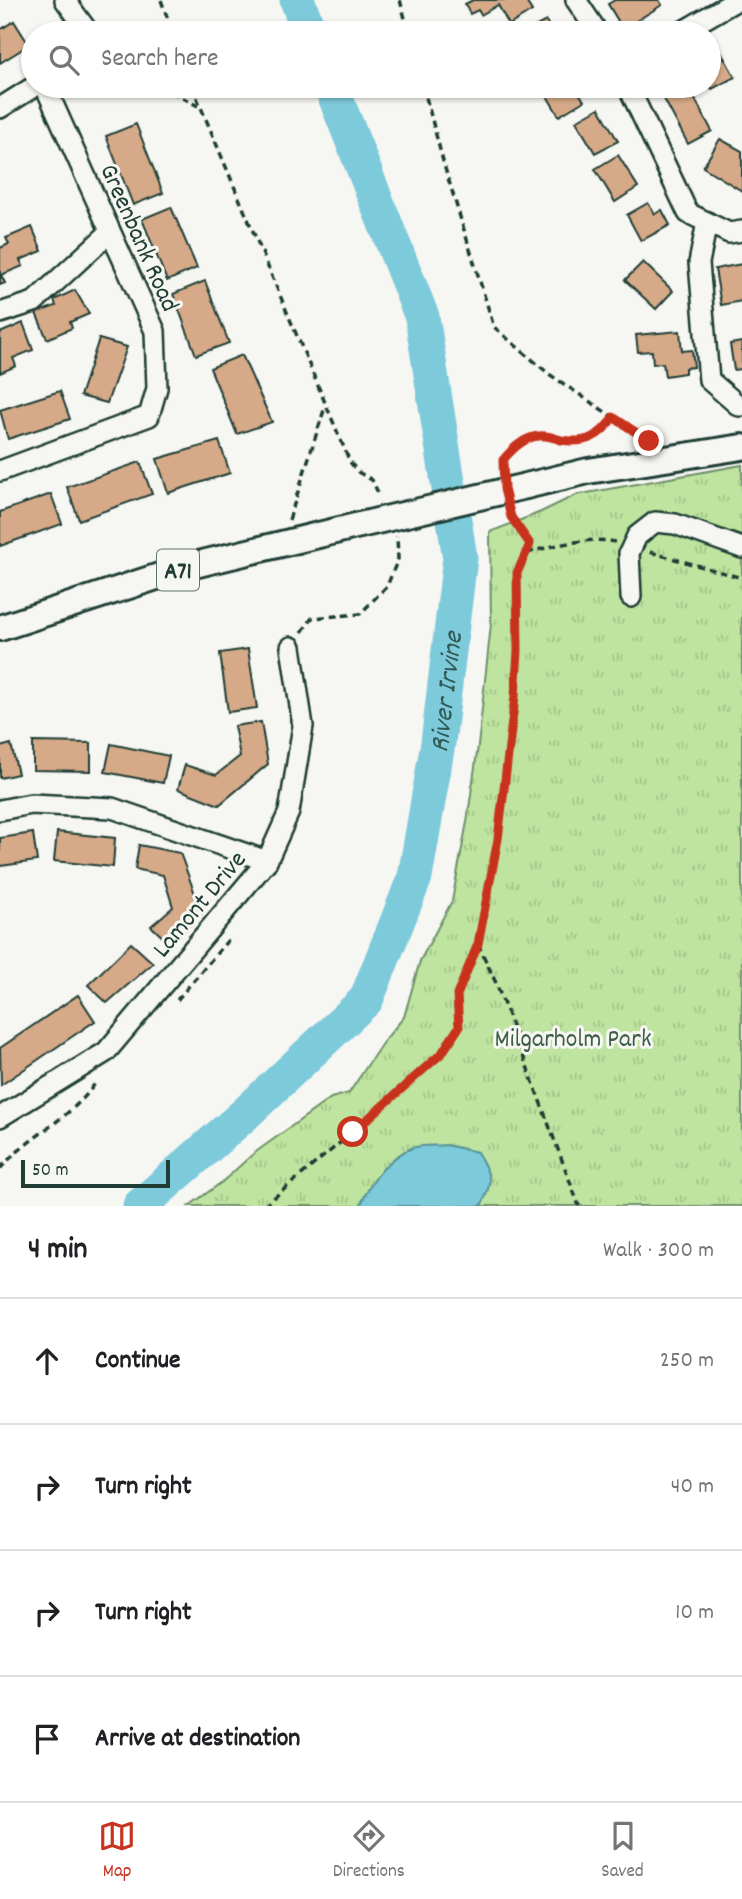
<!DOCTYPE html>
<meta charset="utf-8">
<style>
body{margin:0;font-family:Dekko,sans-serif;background:#f6f6f6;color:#202124}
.scale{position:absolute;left:21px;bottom:18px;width:149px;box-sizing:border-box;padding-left:7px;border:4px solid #1f3d34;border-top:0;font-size:19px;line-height:24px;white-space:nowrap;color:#1f3d34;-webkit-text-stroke:5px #f6f6f2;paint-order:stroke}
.stop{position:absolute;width:21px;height:21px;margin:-16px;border:5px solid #c8321e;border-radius:50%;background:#fff}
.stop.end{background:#c8321e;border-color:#fff;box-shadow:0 2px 7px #0008}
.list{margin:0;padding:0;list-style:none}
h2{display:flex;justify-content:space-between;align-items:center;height:91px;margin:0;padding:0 28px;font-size:30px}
h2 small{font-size:23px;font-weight:400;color:#757577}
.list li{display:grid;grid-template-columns:46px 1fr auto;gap:21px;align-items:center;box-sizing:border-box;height:126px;padding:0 28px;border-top:2px solid #e0e0e0}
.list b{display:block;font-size:26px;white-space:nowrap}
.list em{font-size:23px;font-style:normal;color:#757577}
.icon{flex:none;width:38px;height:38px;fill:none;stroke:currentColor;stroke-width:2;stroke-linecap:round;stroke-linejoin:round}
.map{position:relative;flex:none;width:742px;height:1206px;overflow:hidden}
.search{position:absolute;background:#fff;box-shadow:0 2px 5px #0004;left:21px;right:21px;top:21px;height:77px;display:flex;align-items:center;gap:18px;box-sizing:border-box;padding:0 24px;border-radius:38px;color:#757577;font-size:26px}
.sheet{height:595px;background:#fff}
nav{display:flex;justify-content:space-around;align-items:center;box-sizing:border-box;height:98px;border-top:2px solid #e0e0e0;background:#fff;font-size:19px;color:#757577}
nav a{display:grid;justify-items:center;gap:4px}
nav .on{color:#c8321e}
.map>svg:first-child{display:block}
</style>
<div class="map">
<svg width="742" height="1206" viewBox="0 0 742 1206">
<defs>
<pattern id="park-tufts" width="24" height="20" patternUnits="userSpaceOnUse" patternTransform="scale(1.75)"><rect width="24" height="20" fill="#bee49f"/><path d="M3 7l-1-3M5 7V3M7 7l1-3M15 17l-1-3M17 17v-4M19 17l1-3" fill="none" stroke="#a3c48a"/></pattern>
</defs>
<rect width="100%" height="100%" fill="#f6f6f2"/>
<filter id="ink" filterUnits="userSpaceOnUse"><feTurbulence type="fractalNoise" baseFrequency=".0143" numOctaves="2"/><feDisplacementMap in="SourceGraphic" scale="14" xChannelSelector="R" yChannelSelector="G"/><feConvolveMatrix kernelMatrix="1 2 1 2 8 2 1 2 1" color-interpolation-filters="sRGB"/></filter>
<g filter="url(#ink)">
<path fill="url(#park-tufts)" stroke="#6e906a" stroke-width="2" d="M742 465V1206H189L222 1182 253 1154 331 1098 349 1093 383 1042 404 1017 420 961 452 901 467 822 478 746 491 624 490 532 541 512 576 495Z"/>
<path fill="#7dcadb" stroke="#579298" stroke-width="2" d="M446 1145 477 1152C491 1175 494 1182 481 1206H360C370 1183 387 1158 412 1148 421 1145 436 1146 446 1145Z"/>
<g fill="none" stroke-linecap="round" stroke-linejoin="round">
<g stroke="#7dcadb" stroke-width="35">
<path d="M297 0 310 33"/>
<path id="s1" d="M140 1206 244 1115 366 1000 415 877 438 743 460 558 422 317 331 86"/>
</g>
</g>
<g fill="#d6aa88" stroke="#1f3d34" stroke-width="2">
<path d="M473 0H525L532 11 509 25 498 5 481 15 478 10 470 14 465 4Z"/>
<path d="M615 0H659L662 5 623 29 608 4Z"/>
<path d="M14 21 29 45 0 63V30Z"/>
<path d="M546 21 553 33H523Z"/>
<path d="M717 45 735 77 712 89 709 84V50Z"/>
<path d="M541 86H575L584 101 559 116Z"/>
<path d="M688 86 712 131 688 144 664 99Z"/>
<path d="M599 108 618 141 595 153 576 121Z"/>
<path d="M136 124 163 193 133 205 106 136Z"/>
<path d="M720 139 742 151V191L703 167Z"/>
<path d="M618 155 638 187 615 202 595 169Z"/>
<path d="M648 203 655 214 662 210 670 225 641 241 627 215Z"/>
<path d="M171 207 197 268 167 281 142 219Z"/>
<path d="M32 227 42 251 20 260 23 266 1 275 5 283 0 285V248L9 244 6 238Z"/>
<path d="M643 262 673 291 656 309 625 280Z"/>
<path d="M742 264V301L721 305 715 269Z"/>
<path d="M205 281 229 343 196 355 173 294Z"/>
<path d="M75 290 89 314 70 322 72 328 47 339 36 313 56 306 54 300Z"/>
<path d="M23 323 33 350 13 358 16 366 0 373V333Z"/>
<path d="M680 331 682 351 692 350 694 367 685 368V373L665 376 663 363 653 364 652 351 638 352 636 335Z"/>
<path d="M99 339 127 347 107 403 80 396Z"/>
<path d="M742 342V369L734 370 730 344Z"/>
<path d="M242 355 272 422 237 434 210 368Z"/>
<path d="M60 391 70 419 8 439 0 410Z"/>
<path d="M219 441 230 473 168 493 157 459Z"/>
<path d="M140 462 152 494 79 520 67 487Z"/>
<path d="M51 494 62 524 0 546V512Z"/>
<path d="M248 649 257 708 228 712 220 653Z"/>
<path d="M261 722 268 764 219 805 178 789 185 765 216 775 240 756 234 726Z"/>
<path d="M33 742 91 743V771L33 770Z"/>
<path d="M11 744 18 774 0 778V747Z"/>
<path d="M111 744 169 756 163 783 105 772Z"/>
<path d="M57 832 115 838 113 867 54 861Z"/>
<path d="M33 833 37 861 0 866V838Z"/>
<path d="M139 845 180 853 202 913 170 944 151 926 173 907 163 875 135 869Z"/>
<path d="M131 943 153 963 107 1003 88 985Z"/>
<path d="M78 995 95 1021 1 1085 0 1048Z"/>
</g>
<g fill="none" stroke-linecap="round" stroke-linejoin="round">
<g stroke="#1f3d34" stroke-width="24">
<g id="minor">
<path d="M65 0 89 33"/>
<path d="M576 0 598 33"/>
<path d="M680 33 737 0"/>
<path d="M628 86 688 213 729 233 742 231"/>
<path d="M0 108 35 86"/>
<path d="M707 222 699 263 709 380 739 406H742"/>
<path d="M0 313 34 302 110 232"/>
<path d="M0 471 149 416 157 388 155 331 45 86"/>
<path d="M631 597 629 553 637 536 655 522 675 524 742 548"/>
<path d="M0 810 31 804 112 808 267 861"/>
<path d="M0 1117 106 1052 267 861 289 812 303 726 291 647"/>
</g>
</g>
<g stroke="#1f3d34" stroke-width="30">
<g id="major">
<path d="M526 486 588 471 742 447"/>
<path d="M0 628 190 566 360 525"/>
</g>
</g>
<g stroke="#1f3d34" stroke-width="3.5" stroke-dasharray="7 5" stroke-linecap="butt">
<path d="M161 0 173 33"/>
<path d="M400 0 409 33"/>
<path d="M161 86 198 106"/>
<path d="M192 86 350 462 358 472 372 480 380 497"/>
<path d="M423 86 444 165 494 327 549 374 647 440"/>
<path d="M503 469V460C512 449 524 437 539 436 546 435 555 438 561 439 585 444 600 437 613 417"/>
<path d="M289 520 325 407"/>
<path d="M650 552 742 578"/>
<path d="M527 553C551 546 591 536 615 542"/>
<path d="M302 632 312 618 360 614 387 586 398 559 397 536"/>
<path d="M478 944 496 983 579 1206"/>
<path d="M177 1000 229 939"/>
<path d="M0 1169C28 1136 73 1118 96 1082"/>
<path d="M264 1206 353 1132 442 1053 459 1027 457 995 478 944 498 839 515 696 518 651 517 573 530 544 511 517 509 511"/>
</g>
<use href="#minor" stroke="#f6f6f2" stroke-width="19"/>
<use href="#major" stroke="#f6f6f2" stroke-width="24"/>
<g stroke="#1f3d34" stroke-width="30" stroke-linecap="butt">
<path id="major-bridge" d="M360 525 526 486"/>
</g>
<use href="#major-bridge" stroke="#f6f6f2" stroke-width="24"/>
</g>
</g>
<g fill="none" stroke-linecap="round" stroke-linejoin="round" filter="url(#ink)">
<path stroke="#c8321e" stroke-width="9" d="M353 1132 442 1053 459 1027 457 995 478 944 498 839 515 696 518 651 517 573 530 544 511 517 504 489 503 460C512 449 524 437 539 436 546 435 555 438 561 440 585 444 601 437 613 417L649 441"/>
</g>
<g text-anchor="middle" stroke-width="6" stroke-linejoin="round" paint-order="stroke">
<rect fill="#f6f6f2" stroke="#60746d" stroke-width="2" x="157" y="549.5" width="42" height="41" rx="5"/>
<g font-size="24" font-weight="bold" fill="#1f3d34">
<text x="178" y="578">A71</text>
</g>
<g font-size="26" fill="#1f3d34" stroke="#f6f6f2">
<text transform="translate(141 237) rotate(66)" y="9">Greenbank Road</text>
<text transform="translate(198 903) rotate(-50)" y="9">Lamont Drive</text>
</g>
<g font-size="26" fill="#3f5e49" stroke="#f6f6f2">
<text x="573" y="1046">Milgarholm Park</text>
</g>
<g font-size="28" font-style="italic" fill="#325955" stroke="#f6f6f2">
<text dy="10" stroke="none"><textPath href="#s1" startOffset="626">River Irvine</textPath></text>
</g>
</g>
</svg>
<div class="scale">50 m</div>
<div class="stop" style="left:353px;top:1132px"></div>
<div class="stop end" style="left:649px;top:441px"></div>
<div class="search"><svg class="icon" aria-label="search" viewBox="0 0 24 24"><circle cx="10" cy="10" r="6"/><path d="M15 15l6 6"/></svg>Search here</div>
</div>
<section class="sheet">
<h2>4 min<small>Walk · 300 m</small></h2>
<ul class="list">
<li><svg class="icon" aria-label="ahead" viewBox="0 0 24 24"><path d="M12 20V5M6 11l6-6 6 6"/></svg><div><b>Continue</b></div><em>250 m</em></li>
<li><svg class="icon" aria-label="right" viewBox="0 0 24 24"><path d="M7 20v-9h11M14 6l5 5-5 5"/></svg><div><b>Turn right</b></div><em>40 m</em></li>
<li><svg class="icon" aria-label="right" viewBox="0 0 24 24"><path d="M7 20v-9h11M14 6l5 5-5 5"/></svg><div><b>Turn right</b></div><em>10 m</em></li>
<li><svg class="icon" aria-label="arrive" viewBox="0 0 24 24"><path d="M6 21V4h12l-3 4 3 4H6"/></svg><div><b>Arrive at destination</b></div></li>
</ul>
</section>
<nav>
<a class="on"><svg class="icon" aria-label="map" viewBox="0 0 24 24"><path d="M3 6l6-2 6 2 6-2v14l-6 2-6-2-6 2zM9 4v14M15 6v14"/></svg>Map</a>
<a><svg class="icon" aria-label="directions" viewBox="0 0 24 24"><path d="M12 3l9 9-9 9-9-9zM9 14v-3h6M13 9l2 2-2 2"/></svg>Directions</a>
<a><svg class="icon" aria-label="saved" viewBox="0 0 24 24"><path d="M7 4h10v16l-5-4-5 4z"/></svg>Saved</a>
</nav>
